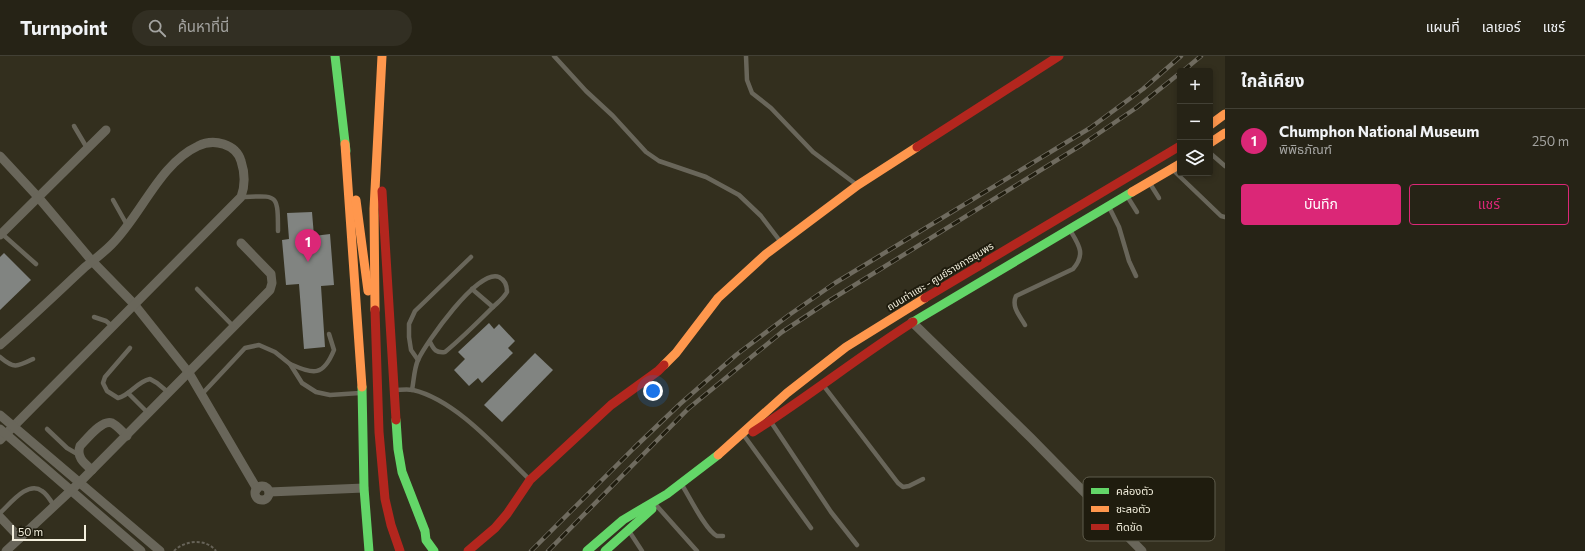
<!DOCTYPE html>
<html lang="th">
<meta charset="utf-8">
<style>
body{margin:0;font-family:Commissioner,"Noto Sans Thai",sans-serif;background:#322f23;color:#f1f3f6}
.controls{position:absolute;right:12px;top:12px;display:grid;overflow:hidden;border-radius:4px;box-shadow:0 2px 6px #0003}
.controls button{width:36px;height:36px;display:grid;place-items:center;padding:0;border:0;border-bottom:1px solid #424035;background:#262316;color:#f1f3f6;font:20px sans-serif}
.scale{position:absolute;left:12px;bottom:10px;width:74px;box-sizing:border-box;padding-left:4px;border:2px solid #f4f0de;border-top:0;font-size:11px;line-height:14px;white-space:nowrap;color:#f4f0de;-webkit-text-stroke:3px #1f1c0e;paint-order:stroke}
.you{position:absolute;left:653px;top:335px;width:14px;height:14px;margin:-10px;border:3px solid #fff;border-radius:50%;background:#1a73e8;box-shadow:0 0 0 6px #1a73e833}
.badge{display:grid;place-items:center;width:26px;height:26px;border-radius:50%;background:#db2777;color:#fff;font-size:13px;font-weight:700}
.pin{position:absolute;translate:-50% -33px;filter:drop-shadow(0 1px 2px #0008)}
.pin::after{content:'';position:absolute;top:21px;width:14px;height:12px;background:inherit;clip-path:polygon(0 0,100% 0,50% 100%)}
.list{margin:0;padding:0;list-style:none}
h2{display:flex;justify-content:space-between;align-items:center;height:52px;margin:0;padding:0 16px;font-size:17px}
h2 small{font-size:13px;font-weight:400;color:#a4a4a1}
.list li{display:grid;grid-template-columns:26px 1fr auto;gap:12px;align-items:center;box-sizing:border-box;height:64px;padding:0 16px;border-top:1px solid #424035}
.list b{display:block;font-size:15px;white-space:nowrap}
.list p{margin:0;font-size:13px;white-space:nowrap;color:#a4a4a1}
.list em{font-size:13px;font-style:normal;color:#a4a4a1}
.actions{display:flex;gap:8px;padding:12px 16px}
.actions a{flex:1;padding:9px 0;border:1px solid #db2777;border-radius:4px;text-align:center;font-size:14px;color:#db2777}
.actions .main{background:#db2777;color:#fff}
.icon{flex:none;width:22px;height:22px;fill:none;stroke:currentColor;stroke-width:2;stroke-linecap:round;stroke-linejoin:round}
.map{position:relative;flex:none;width:1225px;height:495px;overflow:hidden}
header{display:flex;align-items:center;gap:24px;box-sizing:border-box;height:56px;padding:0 20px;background:#262316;border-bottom:1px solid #424035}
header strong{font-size:19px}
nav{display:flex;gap:22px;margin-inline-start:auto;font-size:14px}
.search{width:280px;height:36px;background:#322f23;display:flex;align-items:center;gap:10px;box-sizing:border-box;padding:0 14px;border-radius:22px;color:#a4a4a1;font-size:15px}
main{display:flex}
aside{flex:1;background:#262316}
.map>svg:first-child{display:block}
</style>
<header>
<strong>Turnpoint</strong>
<div class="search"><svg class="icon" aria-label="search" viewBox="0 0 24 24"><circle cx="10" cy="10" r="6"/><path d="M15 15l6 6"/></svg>ค้นหาที่นี่</div>
<nav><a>แผนที่</a><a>เลเยอร์</a><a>แชร์</a></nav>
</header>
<main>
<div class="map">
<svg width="1225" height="495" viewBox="0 0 1225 495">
<rect width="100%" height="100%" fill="#332f1e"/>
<g fill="#818481">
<path d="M312 156 314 180 330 178 334 229 321 230 325 291 304 293 299 228 286 229 282 184 289 183 287 157Z"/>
<path d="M4 197 31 224 0 254V201Z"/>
<path d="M489 267 494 273 499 268 515 285 508 292 513 297 482 327 478 322 469 330 454 314 465 303 458 296Z"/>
<path d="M535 297 553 314 502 366 484 349Z"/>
</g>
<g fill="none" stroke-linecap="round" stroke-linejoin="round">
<path stroke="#676358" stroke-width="2" stroke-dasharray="3 2" stroke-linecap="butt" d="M174 495C185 484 206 482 216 495"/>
<g stroke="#69665a" stroke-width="4.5">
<path d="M554 0 586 35 613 60 646 96 659 105 706 121 739 139 761 160 780 185"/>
<path d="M746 0 747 24 752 37 771 52 813 96 857 129"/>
<path d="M74 70 87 92"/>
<path d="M1210 97 1225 110"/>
<path d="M1173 114 1221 160 1225 161"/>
<path d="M1149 126 1159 142"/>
<path d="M1127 140 1137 156"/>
<path d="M241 141C277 140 278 136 278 175"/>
<path d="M113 144 127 169"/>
<path d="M1109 151 1119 171 1129 205 1136 220"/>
<path d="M1 177 36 208"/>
<path d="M197 233 234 271"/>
<path d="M472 233 493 251"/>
<path d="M94 261 106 265 112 270"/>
<path d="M1025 269C1020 260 1011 251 1016 240L1073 213C1086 198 1079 189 1070 174"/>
<path d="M130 292 105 321 103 327 107 335 118 342C131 339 136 326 150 323L157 327 169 337"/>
<path d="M0 301C14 313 17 311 33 303"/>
<path d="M418 304 411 294 409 281V268L415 255 471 201"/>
<path d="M290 308C314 318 323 321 334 294L329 278"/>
<path d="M823 329 898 427 903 431 909 430 923 423"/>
<path d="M395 334C400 334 407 333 413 334 456 344 498 393 529 423"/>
<path d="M412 334C414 324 414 313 418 304 426 287 478 212 499 221 505 224 507 229 507 236 503 243 498 246 492 252 477 267 462 282 445 296 436 297 434 294 430 286"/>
<path d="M128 337 148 357"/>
<path d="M202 338 245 292 259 289 275 296 290 308 302 327 316 336 330 339 360 337"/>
<path d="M771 366 831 456 857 489"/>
<path d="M47 373 67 392 79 399"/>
<path d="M745 381 811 472"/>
<path d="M682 429C689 440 706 475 717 480 719 480 721 480 723 480"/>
<path d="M656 449 697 495"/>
<path d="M0 457C10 448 28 424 42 435 47 438 51 445 54 450"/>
<path d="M629 475 642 495"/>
</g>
<g stroke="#69665a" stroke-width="9">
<path d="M0 100 38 141 92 205 134 248 189 317 257 433"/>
<path d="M0 179 106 74"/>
<path d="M912 266 1031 382 1142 495"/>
<path d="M0 289C29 264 57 237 85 211 94 204 103 197 111 189 141 160 159 108 198 90 214 82 236 88 241 105 245 117 245 130 241 141L0 384"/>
<path d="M0 359 160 495"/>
<path d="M0 373 141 495"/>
<path d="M92 414C84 407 76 401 80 390 87 383 102 363 112 367 118 370 122 376 127 380"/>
<circle cx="262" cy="437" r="7"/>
<path d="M269 436 364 432"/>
<path d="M0 461 20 482"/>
<path d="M6 495 80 426 270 234 272 227 271 218 241 187"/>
</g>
<g stroke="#63d668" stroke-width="9">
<path d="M335 0 346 95"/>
<path d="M913 266 1132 136"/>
<path d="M362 331 364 432 369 495"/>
<path d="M396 364 398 393 402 416 425 475 426 484 434 495"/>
<path d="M587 495 623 464 667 438 718 399"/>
<path d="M605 495 652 453"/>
</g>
<g stroke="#ff974d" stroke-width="9">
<path d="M1210 69 1225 58"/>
<path d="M1210 87 1225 77"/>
<path d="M345 88 362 331"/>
<path d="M1132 136 1180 108"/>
<path d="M356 144 368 235"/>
<path d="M375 254 374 153 382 0"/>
<path d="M664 309 676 297 718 242 766 198 858 129 917 91"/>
<path d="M718 399 787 337 846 291 925 242"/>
</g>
<g stroke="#b3261e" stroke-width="9">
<path d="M917 91 1059 0"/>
<path d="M382 135 396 364"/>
<path d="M925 242 1180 90"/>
<path d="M375 254 379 376 385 443 391 469 400 495"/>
<path d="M753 376C808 341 858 301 913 266"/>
<path d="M468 495 495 472 507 458 530 424 611 349 658 315 664 309"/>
</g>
<g stroke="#6f6b5f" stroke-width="4.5">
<g id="rail">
<path d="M1183 15 1201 0"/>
<path d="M531 495 635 391 680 348 736 299 789 259 835 227 1090 72 1143 33 1181 0"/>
<path d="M548 495 689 352 782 276 832 243 1083 88 1136 52 1180 17"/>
</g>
</g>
<use href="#rail" stroke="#1f1c0e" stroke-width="3" stroke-dasharray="9" stroke-linecap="butt"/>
</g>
<g text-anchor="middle" stroke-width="4" stroke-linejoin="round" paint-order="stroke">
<g font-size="10" fill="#f4f0de" stroke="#1f1c0e">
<text transform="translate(940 220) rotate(-31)" y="4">ถนนท่าแซะ - ศูนย์ราชการชุมพร</text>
</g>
</g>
<rect x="1083" y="421" width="132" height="64" rx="6" fill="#1f1c0e" stroke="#5f5c4c" stroke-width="1"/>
<rect x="1091" y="432" width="18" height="6" fill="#63d668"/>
<rect x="1091" y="450" width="18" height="6" fill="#ff974d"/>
<rect x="1091" y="468" width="18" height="6" fill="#b3261e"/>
<g font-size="11" fill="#f4f0de">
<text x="1116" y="439">คล่องตัว</text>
<text x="1116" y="457">ชะลอตัว</text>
<text x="1116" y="475">ติดขัด</text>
</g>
</svg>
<div class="controls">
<button>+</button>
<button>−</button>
<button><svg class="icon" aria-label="layers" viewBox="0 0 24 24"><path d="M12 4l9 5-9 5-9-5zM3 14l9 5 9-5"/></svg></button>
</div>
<div class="scale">50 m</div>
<div class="you"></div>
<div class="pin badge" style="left:308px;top:206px">1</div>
</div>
<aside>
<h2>ใกล้เคียง<small></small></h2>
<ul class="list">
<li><span class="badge">1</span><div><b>Chumphon National Museum</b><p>พิพิธภัณฑ์</p></div><em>250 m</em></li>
</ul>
<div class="actions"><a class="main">บันทึก</a><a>แชร์</a></div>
</aside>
</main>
